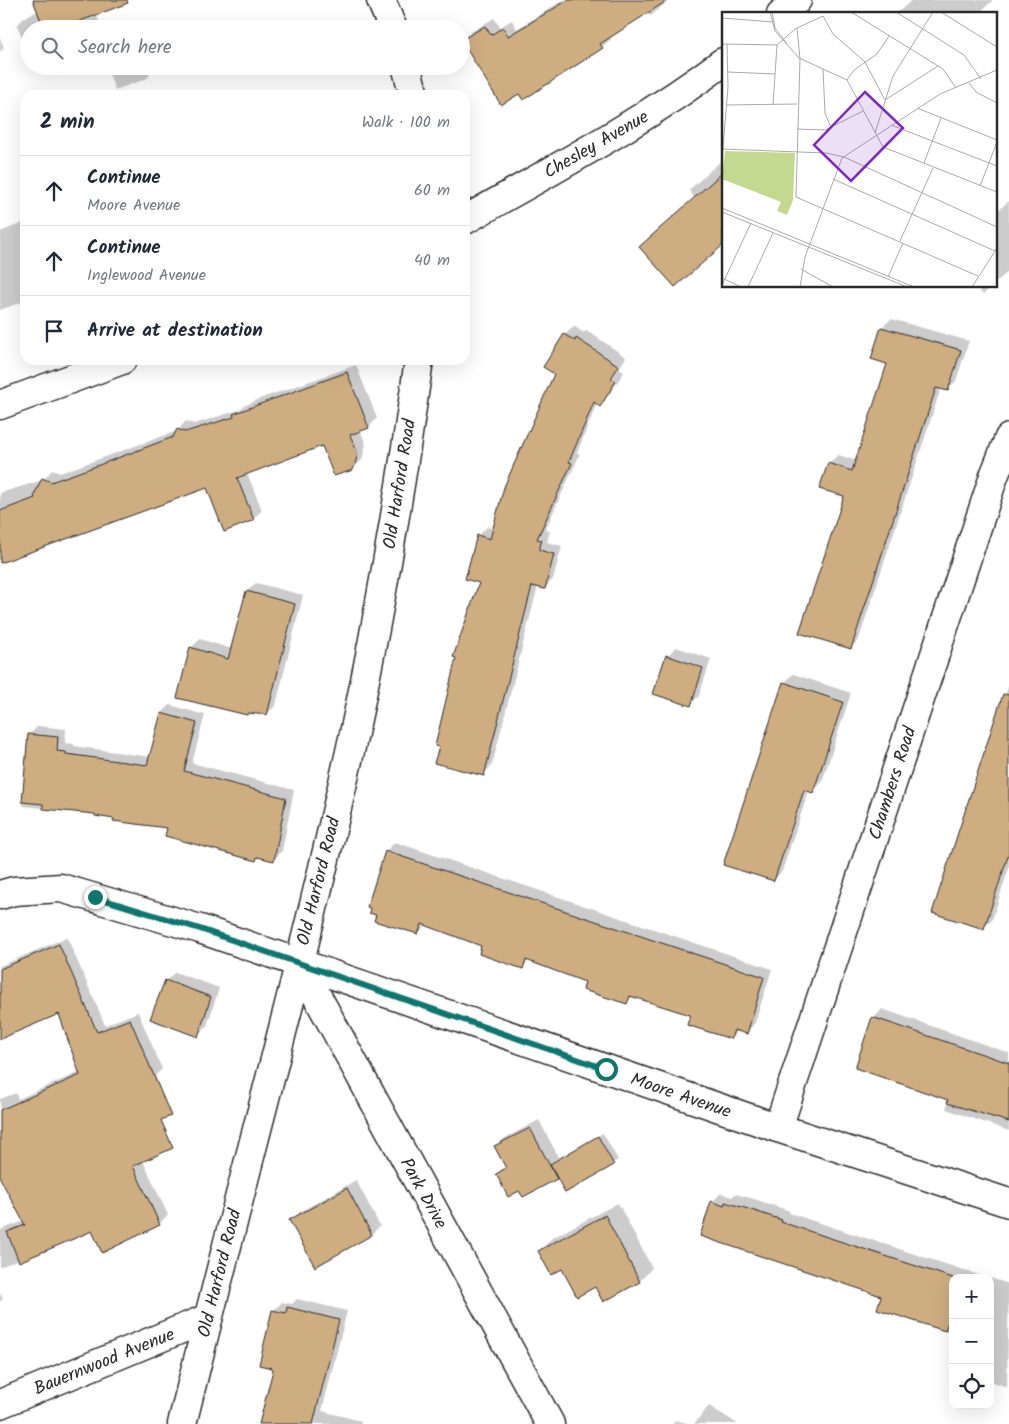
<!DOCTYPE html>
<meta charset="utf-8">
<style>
body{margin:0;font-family:Kalam,sans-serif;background:#f6f6f7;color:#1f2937}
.controls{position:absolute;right:15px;bottom:15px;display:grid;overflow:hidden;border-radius:10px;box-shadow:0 5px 20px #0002}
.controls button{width:45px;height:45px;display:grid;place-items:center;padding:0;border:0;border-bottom:1px solid #e0e1e3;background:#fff;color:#1f2937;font:25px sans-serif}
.stop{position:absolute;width:15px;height:15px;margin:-11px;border:4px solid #0f766e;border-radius:50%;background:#fff}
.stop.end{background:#0f766e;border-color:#fff;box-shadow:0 1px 5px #0008}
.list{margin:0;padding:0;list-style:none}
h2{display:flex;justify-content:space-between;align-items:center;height:65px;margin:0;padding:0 20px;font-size:21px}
h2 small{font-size:16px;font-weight:400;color:#747a83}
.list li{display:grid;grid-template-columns:32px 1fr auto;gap:15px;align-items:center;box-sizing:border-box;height:70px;padding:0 20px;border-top:1px solid #e0e1e3}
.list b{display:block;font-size:19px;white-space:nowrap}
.list p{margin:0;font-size:16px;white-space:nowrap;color:#747a83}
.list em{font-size:16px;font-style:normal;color:#747a83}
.icon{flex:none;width:28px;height:28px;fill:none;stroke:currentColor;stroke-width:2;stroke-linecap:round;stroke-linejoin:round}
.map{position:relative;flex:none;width:1009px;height:1424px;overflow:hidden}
.search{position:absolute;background:#fff;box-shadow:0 5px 20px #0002;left:20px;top:20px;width:450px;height:55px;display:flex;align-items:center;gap:12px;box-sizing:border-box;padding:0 18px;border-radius:28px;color:#747a83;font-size:19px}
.panel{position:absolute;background:#fff;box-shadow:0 5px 20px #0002;left:20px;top:90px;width:450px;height:275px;border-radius:15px}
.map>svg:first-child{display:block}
</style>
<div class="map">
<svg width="1009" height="1424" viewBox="0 0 1009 1424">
<rect width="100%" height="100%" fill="#fff"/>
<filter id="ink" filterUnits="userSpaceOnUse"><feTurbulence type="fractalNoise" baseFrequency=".02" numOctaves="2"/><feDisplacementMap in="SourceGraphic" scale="10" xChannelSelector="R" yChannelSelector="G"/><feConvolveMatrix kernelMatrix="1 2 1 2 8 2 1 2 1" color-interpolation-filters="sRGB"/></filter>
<g filter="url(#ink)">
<g fill="#0003">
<path d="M35 0H91L99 21 92 29H29L28 53 17 25 26 16 39 11Z"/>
<path d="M563 0H669L651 16 647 12 609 36 611 39 602 47 462 41 471 32 494 18 500 27 512 20 517 29Z"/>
<path d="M912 0H993L978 14H896Z"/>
<path d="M0 37 4 48 0 52Z"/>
<path d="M106 66H147L150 75 146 79 115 90Z"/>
<path d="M723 159V242L689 190Z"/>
<path d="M1009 201V271L995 283V213Z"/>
<path d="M25 222V301L0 310V232Z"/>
<path d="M976 286H992L983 295Z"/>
<path d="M891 319 969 341 956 381 947 390 941 388 859 639 851 648 845 496 829 464 838 455 857 461 888 363 882 327Z"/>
<path d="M574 326 584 333 586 330 626 357 619 369 624 372 608 396 600 405 597 403 577 453 580 454 545 530 550 531 547 542 562 546 553 579 545 588 538 586 492 765 484 774 478 536 487 527 494 529 555 374 565 335Z"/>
<path d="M356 365 377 418 369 427 360 430 366 444 362 460 353 469 323 444 247 473 262 510 253 519 208 486 0 562V493L43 480 52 470 60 473 177 431 186 421 194 424 239 410 244 406 259 399Z"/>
<path d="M256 583 303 595 276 705 267 714 191 648 200 639 232 649 247 591Z"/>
<path d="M676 647 711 659 699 696 690 705 667 656Z"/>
<path d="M793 674 851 693 822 782 813 791 809 790 782 871 774 880 784 683Z"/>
<path d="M1009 684V868L992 920 983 928 934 912Z"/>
<path d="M170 705 205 715 192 763 294 790 282 851 273 860 259 857 256 860 168 827 96 813 23 806 29 735 38 726 66 729 65 743 74 744V746L151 757 162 713Z"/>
<path d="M395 842 772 969 755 1023 747 1032 739 1030 731 1038 691 1014 633 996 626 1003 587 982 530 960 522 967 483 946 426 925 418 933 377 914 369 906 386 851Z"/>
<path d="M67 937 105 1025 138 1012 162 1069 154 1077 0 1141V1099L16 1093 18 1099 80 1072 60 1012 12 1032 0 1041V966Z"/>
<path d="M175 972 219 988 207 1026 198 1035 166 981Z"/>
<path d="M882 1009 1009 1053V1131L946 1109 949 1100 874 1018Z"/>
<path d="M539 1120 559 1158 603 1133 618 1160 566 1191 558 1176 520 1189 497 1174 506 1165 496 1146 505 1138Z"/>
<path d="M131 1135 168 1215 159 1224 93 1229 0 1267V1230L24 1221Z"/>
<path d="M356 1180 380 1226 372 1234 316 1265 291 1220 300 1212Z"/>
<path d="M721 1193 732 1197 735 1194 751 1198 790 1211 789 1213 988 1278H953V1333L879 1308 883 1296 712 1202Z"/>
<path d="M618 1203 652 1268 640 1281 603 1300 595 1285 539 1251 552 1238Z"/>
<path d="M990 1278 1009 1284 1007 1387 990 1381Z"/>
<path d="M0 1292 3 1299 0 1302Z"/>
<path d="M297 1299 347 1311 322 1411 361 1421 360 1424H260L275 1370 273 1311 282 1302 292 1304Z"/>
<path d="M709 1406 738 1424H694Z"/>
<path d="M676 1420 690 1424H672Z"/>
</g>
<g fill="#cead81" stroke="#2b2b2b">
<path d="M33 0H127L128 3 59 29H44Z"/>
<path d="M568 0H668L600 44 603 48 523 100 519 94 501 105 461 40 485 26 491 35 503 27 508 36Z"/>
<path d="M723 172V245L675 287 639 247Z"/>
<path d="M881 327 961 350 948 391 936 388 851 649 799 633 844 496 819 489 828 463 852 471 887 364 871 359Z"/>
<path d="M564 334 575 341 576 338 619 366 611 378 616 381 600 407 594 402 569 462 572 463 537 539 542 540 539 550 554 554 545 589 532 586 484 776 434 763 439 747 435 746 456 658 453 657 479 583 465 579 477 535 490 539 504 487 554 374 543 367Z"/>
<path d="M347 372 369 428 350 435 358 454 353 470 334 476 322 446 237 478 254 520 224 532 207 488 0 563V511L35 498 34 495 42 478 51 482 99 465 173 437 177 429 185 432 234 417 233 414 249 408Z"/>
<path d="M246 591 295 604 267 715 248 713 247 715 177 698 190 647 228 659Z"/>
<path d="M666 655 703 668 691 706 653 694Z"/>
<path d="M783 682 843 702 813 793 804 790 774 881 723 865Z"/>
<path d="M1003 694 1009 695V853L984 929 932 913Z"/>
<path d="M161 713 197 723 184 771 286 798 274 861 257 857 256 861 165 836 167 828 113 821 114 819 95 816V814L43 809V804L22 802 28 734 58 737 57 751 66 752V754L147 765Z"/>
<path d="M385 851 764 977 747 1034 734 1030 731 1039 687 1025 690 1015 630 996 627 1004 583 990 585 982 526 960 523 969 479 954 481 946 422 924 418 934 374 921 376 915 369 913 370 908 367 907Z"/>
<path d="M59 944 97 1032 130 1019 171 1116 161 1120 173 1148 133 1166 160 1225 102 1253 92 1231 19 1262 7 1232 25 1225 0 1178V1110L80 1075 59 1014 0 1039V969Z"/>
<path d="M165 980 211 997 198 1037 150 1019Z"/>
<path d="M872 1017 1009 1063V1122L947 1103 948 1100 855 1068Z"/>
<path d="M530 1128 557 1179 523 1197 519 1191 508 1197 496 1174 506 1168 494 1146Z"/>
<path d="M598 1136 614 1165 565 1193 550 1164Z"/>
<path d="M347 1188 372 1235 315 1267 289 1220Z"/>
<path d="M711 1201 724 1206 725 1202 742 1207 782 1220 781 1222 953 1278V1307L945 1331 877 1309 881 1296 700 1236Z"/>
<path d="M605 1215 640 1282 603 1302 595 1287 577 1297 562 1269 551 1275 538 1251Z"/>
<path d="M287 1307 339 1320 313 1424H259L273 1370 272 1368 259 1365 272 1310 286 1313Z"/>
</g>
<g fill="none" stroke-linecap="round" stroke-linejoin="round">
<g stroke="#2b2b2b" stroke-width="31">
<g id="minor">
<path d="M381 0 393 29"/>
<path d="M781 14 797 0"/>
<path d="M406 66 414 95"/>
<path d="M465 220C552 170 642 123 723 62"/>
<path d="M0 405 122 360"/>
<path d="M0 895 14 891 61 888 200 929 778 1128 1009 1203"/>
<path d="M299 963 550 1424"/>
<path d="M778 1128 994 476 1009 438"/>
<path d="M0 1404 208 1318"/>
<path d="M182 1424C238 1195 302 968 353 738 380 613 401 486 419 360"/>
</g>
</g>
<use href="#minor" stroke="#fff" stroke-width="28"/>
</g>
</g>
<g fill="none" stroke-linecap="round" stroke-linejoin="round" filter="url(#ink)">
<path stroke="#0f766e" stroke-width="6" d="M95 897 200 929 606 1069"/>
</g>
<g text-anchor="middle" stroke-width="4.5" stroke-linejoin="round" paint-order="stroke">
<g font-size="18" fill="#2b2b2b" stroke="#fff">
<text transform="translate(596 144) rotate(-30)" y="6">Chesley Avenue</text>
<text transform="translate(399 484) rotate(-81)" y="6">Old Harford Road</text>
<text transform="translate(892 783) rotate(-72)" y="6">Chambers Road</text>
<text transform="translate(318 881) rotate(-76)" y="6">Old Harford Road</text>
<text transform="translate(681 1095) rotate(19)" y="6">Moore Avenue</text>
<text transform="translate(424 1193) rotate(61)" y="6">Park Drive</text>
<text transform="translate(219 1273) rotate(-76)" y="6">Old Harford Road</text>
<text transform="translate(104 1361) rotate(-22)" y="6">Bauernwood Avenue</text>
</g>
</g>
<g transform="translate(722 12)">
<rect width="275" height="275" fill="#fff"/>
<path d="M3 139 73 141 71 188 65 203 55 199 59 190 0 167Z" fill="#c2d98f"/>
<path fill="none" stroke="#aaa" stroke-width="1" d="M48 0 53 19 77 46 125 68 161 135 275 180M50 0 53 16 65 32M129 0 221 57 234 76M174 0 242 43 259 67M219 0 275 35M0 6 51 10M75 16 78 47 74 185 256 264M0 32 55 33M55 33 73 17 101 4 111 22 143 50 163 88 216 54M101 57 103 101 109 116M6 60 53 62M125 68 132 58 155 42 167 24M247 71 254 80 275 91M4 93 75 92M51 93 55 33M195 96 275 128M169 113 275 154M75 117 103 118 141 99M153 121 171 64 211 0M0 137 104 141 122 145 275 215M0 148 6 75 5 32M202 151 219 106M111 167 273 239M258 174 275 130M0 196 192 275M0 200 183 274M178 229 211 156M79 257 111 275M166 265 181 231M0 266 19 275M0 273 29 211M26 275 51 221M78 275 83 245 120 146 218 82 275 58M250 275 275 236"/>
<path fill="#7b2cbf" fill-opacity="0.15" stroke="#7b2cbf" stroke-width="2.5" d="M143 80 181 116 129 169 92 133Z"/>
<rect width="275" height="275" fill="none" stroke="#2b2b2b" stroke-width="2.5"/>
</g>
</svg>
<div class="controls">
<button>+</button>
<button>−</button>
<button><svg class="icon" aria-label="locate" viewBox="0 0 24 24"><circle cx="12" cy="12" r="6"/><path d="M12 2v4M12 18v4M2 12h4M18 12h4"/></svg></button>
</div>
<div class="stop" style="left:606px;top:1069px"></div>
<div class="stop end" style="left:95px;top:897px"></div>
<div class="search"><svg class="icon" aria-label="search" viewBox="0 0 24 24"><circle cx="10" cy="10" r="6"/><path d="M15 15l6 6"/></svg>Search here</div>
<section class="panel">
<h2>2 min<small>Walk · 100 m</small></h2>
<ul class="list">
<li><svg class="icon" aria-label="ahead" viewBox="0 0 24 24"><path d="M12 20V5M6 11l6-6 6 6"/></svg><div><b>Continue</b><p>Moore Avenue</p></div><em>60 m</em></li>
<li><svg class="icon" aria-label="ahead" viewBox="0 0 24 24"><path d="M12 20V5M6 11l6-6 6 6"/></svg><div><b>Continue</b><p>Inglewood Avenue</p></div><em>40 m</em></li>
<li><svg class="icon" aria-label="arrive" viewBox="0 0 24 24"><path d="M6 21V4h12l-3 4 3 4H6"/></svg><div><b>Arrive at destination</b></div></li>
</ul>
</section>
</div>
